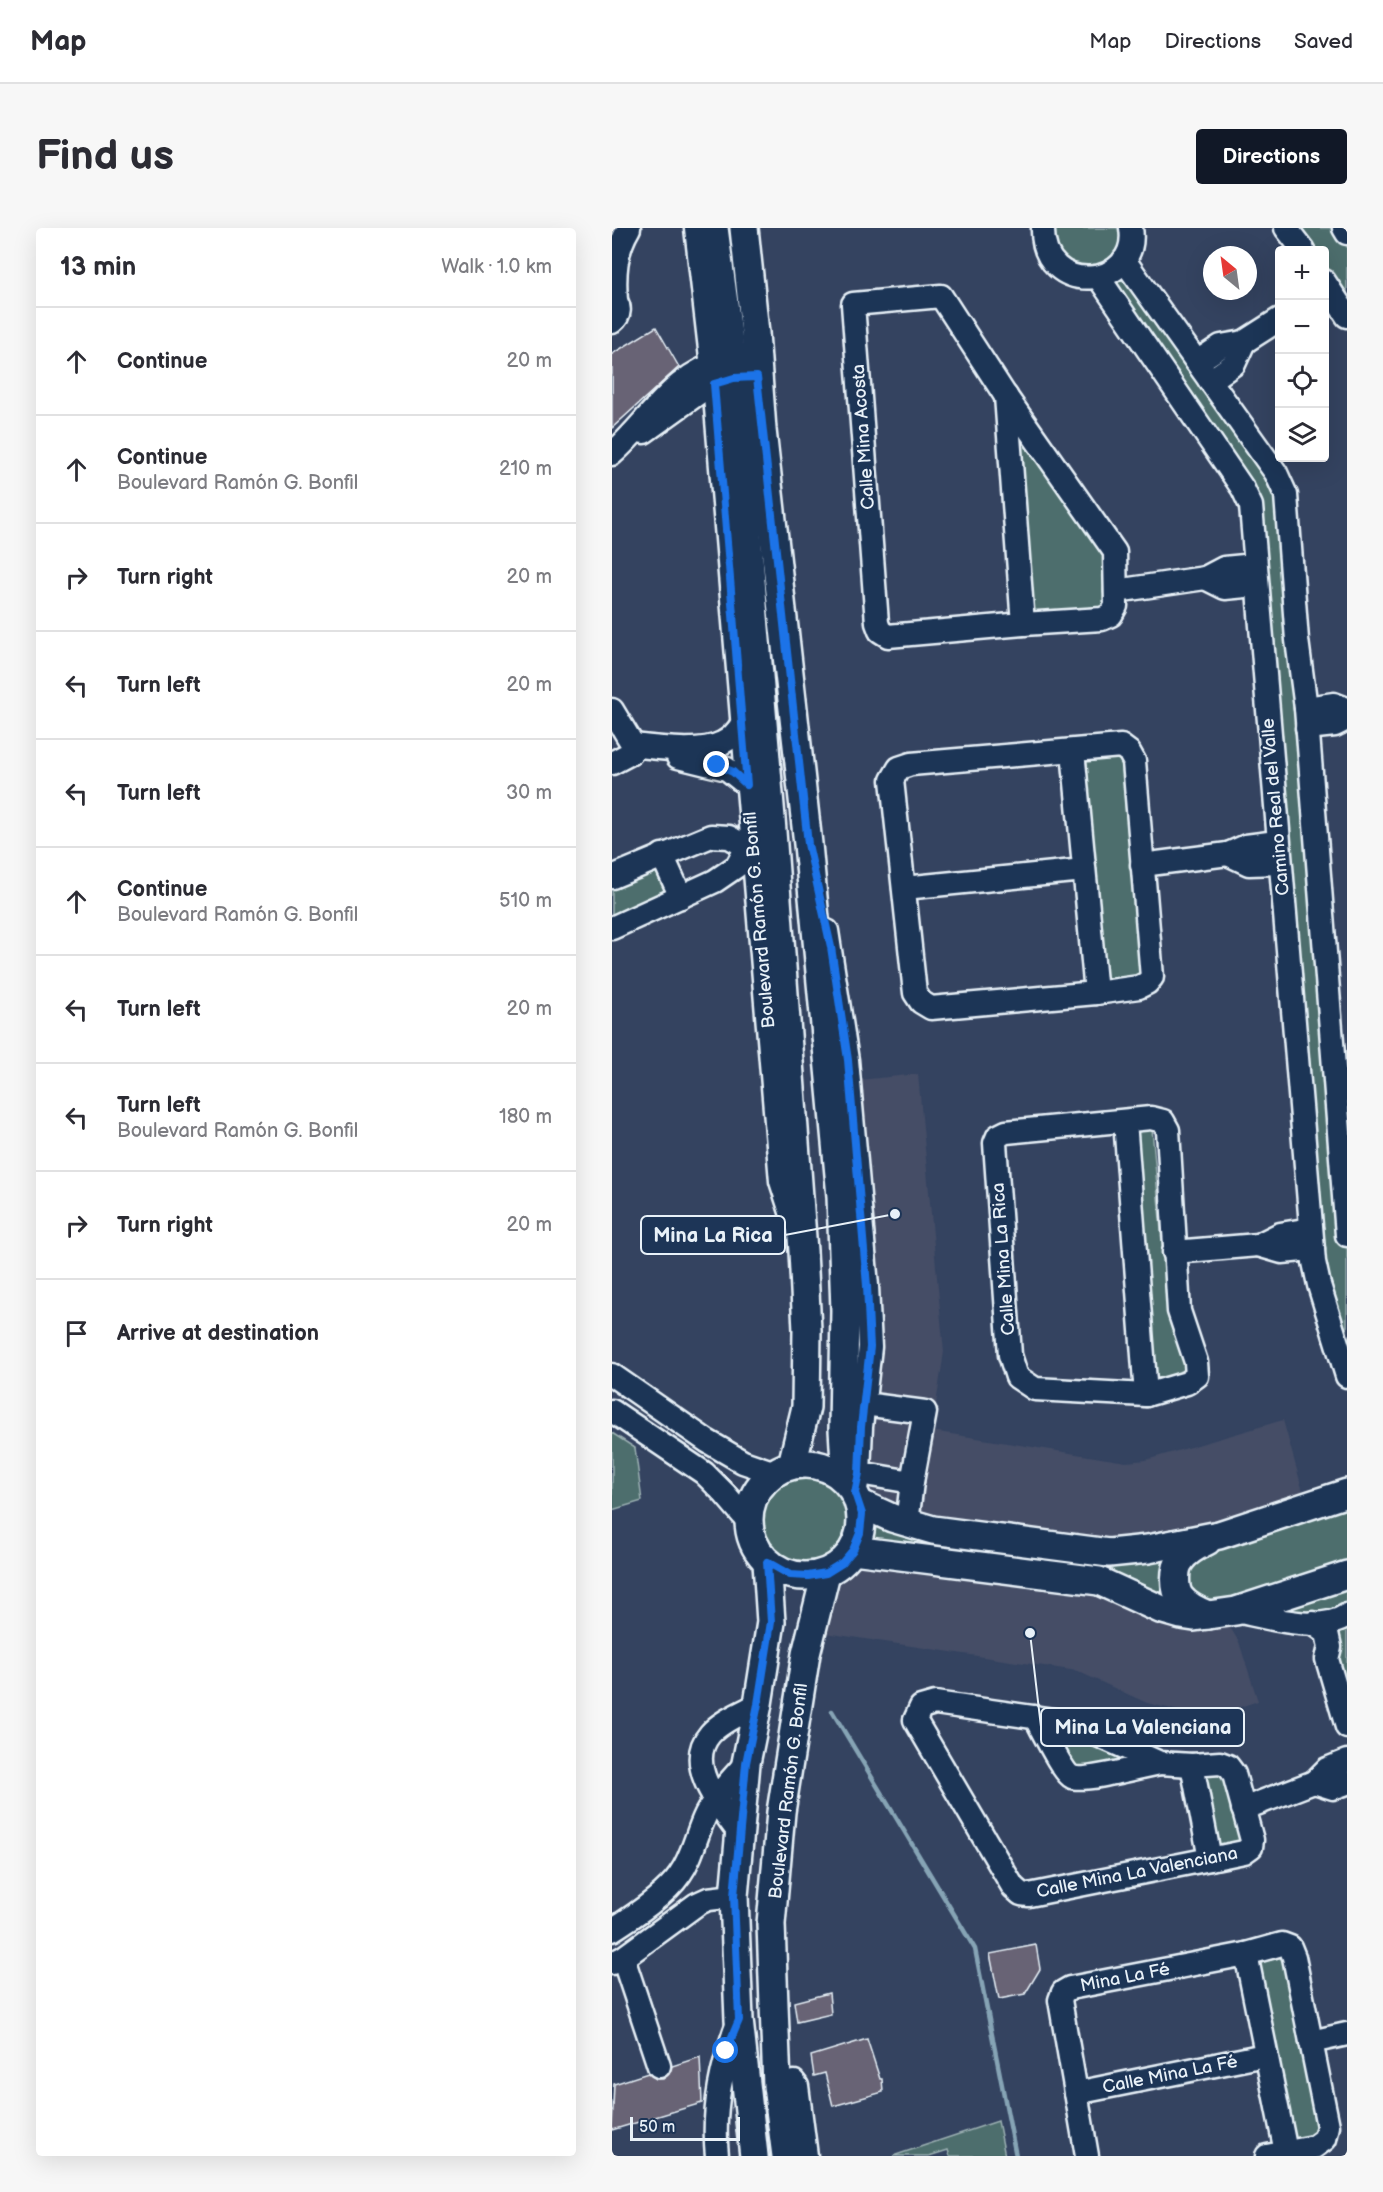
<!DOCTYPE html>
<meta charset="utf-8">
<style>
body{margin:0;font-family:"Balsamiq Sans",sans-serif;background:#f7f7f7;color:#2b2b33}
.controls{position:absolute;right:18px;top:18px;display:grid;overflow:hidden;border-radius:6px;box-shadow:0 6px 24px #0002}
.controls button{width:54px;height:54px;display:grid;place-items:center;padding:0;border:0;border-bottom:2px solid #e1e1e2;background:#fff;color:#2b2b33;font:30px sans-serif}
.compass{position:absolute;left:591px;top:18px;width:54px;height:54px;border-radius:50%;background:#fff;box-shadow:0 6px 24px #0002;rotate:331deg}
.scale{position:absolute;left:18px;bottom:15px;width:110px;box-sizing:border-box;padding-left:6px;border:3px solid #e8f1f8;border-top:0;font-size:16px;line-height:21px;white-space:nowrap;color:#e8f1f8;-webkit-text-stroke:4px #1d3557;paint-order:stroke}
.stop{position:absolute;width:18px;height:18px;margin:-14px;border:4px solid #1a73e8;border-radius:50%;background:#fff}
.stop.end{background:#1a73e8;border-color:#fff;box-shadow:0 2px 6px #0008}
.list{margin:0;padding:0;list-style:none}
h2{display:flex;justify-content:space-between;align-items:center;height:78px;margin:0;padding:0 24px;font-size:26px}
h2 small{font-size:20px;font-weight:400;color:#7c7c81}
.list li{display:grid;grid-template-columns:39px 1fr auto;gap:18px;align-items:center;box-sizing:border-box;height:108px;padding:0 24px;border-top:2px solid #e1e1e2}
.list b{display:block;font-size:22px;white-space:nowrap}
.list p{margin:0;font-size:20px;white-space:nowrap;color:#7c7c81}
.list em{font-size:20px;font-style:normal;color:#7c7c81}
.icon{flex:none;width:33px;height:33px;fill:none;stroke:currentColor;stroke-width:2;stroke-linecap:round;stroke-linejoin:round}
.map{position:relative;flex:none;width:735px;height:1928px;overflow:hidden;border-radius:6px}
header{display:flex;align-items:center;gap:36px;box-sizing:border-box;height:84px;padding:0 30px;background:#fff;border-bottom:2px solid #e1e1e2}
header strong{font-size:28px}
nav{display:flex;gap:33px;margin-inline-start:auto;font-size:21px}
.intro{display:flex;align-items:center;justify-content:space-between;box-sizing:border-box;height:144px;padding:0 36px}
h1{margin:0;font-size:42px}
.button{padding:15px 27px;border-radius:6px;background:#111827;color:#fff;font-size:21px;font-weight:700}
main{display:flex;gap:36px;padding:0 36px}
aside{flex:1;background:#fff;border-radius:6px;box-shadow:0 6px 24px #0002}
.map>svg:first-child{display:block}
</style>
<header>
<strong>Map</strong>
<nav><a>Map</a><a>Directions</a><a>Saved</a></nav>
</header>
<div class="intro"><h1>Find us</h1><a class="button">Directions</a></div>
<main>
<aside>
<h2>13 min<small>Walk · 1.0 km</small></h2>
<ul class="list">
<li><svg class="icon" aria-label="ahead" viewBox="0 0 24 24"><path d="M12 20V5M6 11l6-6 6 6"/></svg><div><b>Continue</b></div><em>20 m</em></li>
<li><svg class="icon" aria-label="ahead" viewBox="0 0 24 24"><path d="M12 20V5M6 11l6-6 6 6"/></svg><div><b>Continue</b><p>Boulevard Ramón G. Bonfil</p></div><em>210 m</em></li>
<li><svg class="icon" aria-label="right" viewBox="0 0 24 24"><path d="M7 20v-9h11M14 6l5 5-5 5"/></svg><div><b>Turn right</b></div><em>20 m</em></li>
<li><svg class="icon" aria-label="left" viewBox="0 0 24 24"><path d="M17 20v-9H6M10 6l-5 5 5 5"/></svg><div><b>Turn left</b></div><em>20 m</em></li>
<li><svg class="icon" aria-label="left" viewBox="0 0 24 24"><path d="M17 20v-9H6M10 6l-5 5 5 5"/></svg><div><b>Turn left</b></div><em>30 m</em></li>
<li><svg class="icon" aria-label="ahead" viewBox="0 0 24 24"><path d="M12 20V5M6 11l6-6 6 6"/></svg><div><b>Continue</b><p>Boulevard Ramón G. Bonfil</p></div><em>510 m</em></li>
<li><svg class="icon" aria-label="left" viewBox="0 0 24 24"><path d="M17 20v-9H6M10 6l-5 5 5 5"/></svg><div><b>Turn left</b></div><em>20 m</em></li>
<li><svg class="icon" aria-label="left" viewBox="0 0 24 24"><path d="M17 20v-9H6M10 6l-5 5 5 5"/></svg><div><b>Turn left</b><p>Boulevard Ramón G. Bonfil</p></div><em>180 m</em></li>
<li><svg class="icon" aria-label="right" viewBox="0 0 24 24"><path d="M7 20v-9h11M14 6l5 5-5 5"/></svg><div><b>Turn right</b></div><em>20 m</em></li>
<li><svg class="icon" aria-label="arrive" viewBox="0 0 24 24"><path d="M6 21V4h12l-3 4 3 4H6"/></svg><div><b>Arrive at destination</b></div></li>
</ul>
</aside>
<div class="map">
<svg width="735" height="1928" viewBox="0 0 735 1928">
<rect width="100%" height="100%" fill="#344360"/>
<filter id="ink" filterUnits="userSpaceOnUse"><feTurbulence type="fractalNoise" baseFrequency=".0167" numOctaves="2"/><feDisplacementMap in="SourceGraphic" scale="12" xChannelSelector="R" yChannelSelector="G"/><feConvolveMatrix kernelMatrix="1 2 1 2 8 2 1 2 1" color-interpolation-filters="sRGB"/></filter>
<g filter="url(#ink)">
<g fill="#444d66">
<path d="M306 846 332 1124 320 1203 514 1234 534 1232 671 1192 695 1278 497 1325 247 1275 258 1119 237 853Z"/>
<path d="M241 1322 487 1353 581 1400 599 1401 618 1399 627 1414 646 1473 613 1484 584 1487 535 1475 465 1443 200 1403 214 1345 229 1335Z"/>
</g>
<g fill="#4e6e6d" stroke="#9bb0b2" stroke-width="1.5">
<path d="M431 0H519L512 32 664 245 735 1007V1148L707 1057 641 294 488 50H467Z"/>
<path d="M674 0H732L735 5V88L713 53 712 22H691Z"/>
<path d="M393 167 503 324 499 387 411 396Z"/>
<path d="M509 528 528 749 491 753 472 531Z"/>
<path d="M51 636 63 663 0 691V658Z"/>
<path d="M540 901 556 1082 576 1146 543 1155 520 902Z"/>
<path d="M0 1205 23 1220 30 1273 0 1282Z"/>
<path d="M200 1236 225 1245 280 1290 536 1321 735 1252V1346L630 1377 534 1375 241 1322C161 1414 75 1244 200 1236Z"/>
<path d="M735 1348V1499L708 1407 634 1381Z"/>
<path d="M444 1497 517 1530 461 1547 437 1507Z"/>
<path d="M584 1539 611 1540 635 1616 599 1626Z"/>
<path d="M674 1723 710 1909 677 1915 640 1729Z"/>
<path d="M386 1893 393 1928H338L336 1922 317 1928H281Z"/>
</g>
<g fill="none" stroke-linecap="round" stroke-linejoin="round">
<path stroke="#86a4b5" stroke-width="4.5" d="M220 1483 363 1721 404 1928"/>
</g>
<g fill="#686374" stroke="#e8f1f8" stroke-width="1.5">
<path d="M44 99 67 139 0 200V126Z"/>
<path d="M424 1717 428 1741 413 1766 387 1771 378 1726Z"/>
<path d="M217 1765 219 1786 185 1794 182 1774Z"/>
<path d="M255 1811 268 1851H270L271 1864 221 1878 213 1845 202 1848 199 1828Z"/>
<path d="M88 1829 90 1875 0 1902 2 1856 36 1845 44 1851H51L57 1846 60 1838Z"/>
</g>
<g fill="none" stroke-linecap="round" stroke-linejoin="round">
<g stroke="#e8f1f8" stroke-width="27">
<g id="minor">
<path d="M84 0 102 156 169 953 182 993"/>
<path d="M431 0C429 71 529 61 519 0"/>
<path d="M674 0 691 22"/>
<path d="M732 0 735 5"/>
<path d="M512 32 664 245 674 267 685 412 694 480 735 1007"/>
<path d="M487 50 631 261 639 278 702 1034 707 1057 735 1148"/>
<path d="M712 53 735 88"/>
<path d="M329 68 393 167 503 324 504 378 499 387 490 391 411 396 276 408 268 403 265 395 241 76Z"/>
<path d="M0 71C10 77 8 88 0 94"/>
<path d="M4 73C2 47 3 23 17 0"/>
<path d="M632 114 668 91"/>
<path d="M585 134 609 118 632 114 622 136 598 153"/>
<path d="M394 168 411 396"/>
<path d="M32 204 92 161 115 152"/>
<path d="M0 226C38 193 60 146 113 133"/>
<path d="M643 337 612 340 593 350 613 360 644 357"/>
<path d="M504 363 593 350"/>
<path d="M694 480 722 476 735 481"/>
<path d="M0 482 21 517 19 525 0 535"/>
<path d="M695 500 723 497 735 491"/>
<path d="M21 517C44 520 90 526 110 515 119 511 125 504 130 496"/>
<path d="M509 518 517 524 522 533 540 749 535 755 527 759 484 765 319 780 309 774 303 765 280 552 287 540 299 536Z"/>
<path d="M461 523 484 765"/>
<path d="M66 529 115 541 135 557"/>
<path d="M665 614 634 618 616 626 637 636 667 635"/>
<path d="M50 627 69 669"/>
<path d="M530 637 616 626"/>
<path d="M0 649 99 608 117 609 135 619 141 617"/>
<path d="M292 660 472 642"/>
<path d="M0 700 103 653 125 638 135 619"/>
<path d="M215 703 235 832 255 1058 258 1119 249 1199 247 1245 243 1265"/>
<path d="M539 890 551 893 556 902 567 1083 584 1134 585 1148 575 1155 534 1167 423 1161 405 1149 398 1127 383 915 386 908 394 904Z"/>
<path d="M513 893 534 1167"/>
<path d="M699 1001 668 1006 646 1017 670 1024 701 1021"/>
<path d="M562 1024 646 1017"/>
<path d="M0 1147 95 1213 131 1234 163 1245"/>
<path d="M252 1176 313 1184 300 1254 295 1295"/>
<path d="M0 1183 92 1245 112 1265 136 1293"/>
<path d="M247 1245 300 1254"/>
<path d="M624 1383C654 1389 708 1406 735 1387"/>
<path d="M701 1395 715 1405 718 1419 715 1431 735 1499"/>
<path d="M323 1475 456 1494 548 1535 580 1537 608 1535 616 1538 622 1546 640 1612 639 1619 632 1624 598 1631 417 1667 409 1666 401 1659 303 1492 309 1479Z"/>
<path d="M423 1489C430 1501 451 1545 460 1549 472 1554 532 1538 548 1535"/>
<path d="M735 1533 715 1541 702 1554 721 1560 735 1555"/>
<path d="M580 1537 598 1631"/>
<path d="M631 1581 702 1554"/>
<path d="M128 1606C110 1581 71 1537 98 1506 110 1492 131 1485 146 1476"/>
<path d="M0 1702C22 1688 54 1667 68 1646 81 1628 84 1606 94 1586 104 1567 120 1551 134 1535"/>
<path d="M634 1726 674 1924"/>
<path d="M11 1730 47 1838"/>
<path d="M0 1735 11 1730 85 1676 96 1671 122 1668"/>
<path d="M699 1814 735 1806"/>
<path d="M165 1858 182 1854 185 1858 194 1928"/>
<path d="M464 1865 653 1827"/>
<path d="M105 1928C100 1880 110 1836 127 1792"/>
<path d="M475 1928 448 1772 451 1764 458 1760 634 1726 670 1716 678 1719 682 1729 716 1898 713 1911 702 1919 655 1928"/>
</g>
</g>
<g stroke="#e8f1f8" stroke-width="32">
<g id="major">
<path d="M102 0 122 151 159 590 191 1023 195 1102 194 1179 180 1237"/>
<path d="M132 0 143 105 150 202 196 616 229 968 233 1082 231 1201 234 1252"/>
<circle cx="193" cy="1292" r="56"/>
<path d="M247 1275 280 1290 321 1302 497 1325 536 1321 607 1307 735 1265"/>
<path d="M595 1313C585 1318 574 1323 568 1333 562 1341 562 1361 568 1369 575 1378 586 1383 596 1387"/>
<path d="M241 1322 487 1353 548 1381 569 1387 582 1389 624 1383 735 1347"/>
<path d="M142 1928 127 1792 122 1668 134 1535 146 1476 159 1394 155 1334"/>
<path d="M174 1928 165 1858 159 1696 169 1584 194 1426 214 1345"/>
</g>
</g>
<use href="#minor" stroke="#1d3557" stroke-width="22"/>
<use href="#major" stroke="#1d3557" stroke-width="27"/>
</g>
</g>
<g fill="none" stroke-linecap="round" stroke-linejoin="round" filter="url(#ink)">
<path stroke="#1a73e8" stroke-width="8" d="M105 537 121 544 135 557 102 156 122 150 145 149 196 616 219 719 236 832 255 1058 258 1119 249 1199 247 1245 243 1265 250 1286 248 1305 241 1322 230 1335 214 1345 196 1348 178 1347 155 1334 159 1394 146 1476 134 1535 122 1668 127 1792 114 1823"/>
</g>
<g text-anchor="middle" stroke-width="4.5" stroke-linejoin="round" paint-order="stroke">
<g font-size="18" fill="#e8f1f8" stroke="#1d3557">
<text transform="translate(251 209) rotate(-94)" y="6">Calle Mina Acosta</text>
<text transform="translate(663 579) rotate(-95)" y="6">Camino Real del Valle</text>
<text transform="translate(147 692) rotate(-95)" y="6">Boulevard Ramón G. Bonfil</text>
<text transform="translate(391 1031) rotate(-94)" y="6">Calle Mina La Rica</text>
<text transform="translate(176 1563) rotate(-83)" y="6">Boulevard Ramón G. Bonfil</text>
<text transform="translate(525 1644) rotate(-11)" y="6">Calle Mina La Valenciana</text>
<text transform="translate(513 1749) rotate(-11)" y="6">Mina La Fé</text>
<text transform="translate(558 1846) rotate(-11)" y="6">Calle Mina La Fé</text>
</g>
</g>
<path fill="none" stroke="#e8f1f8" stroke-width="2" d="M283 986L173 1007M418 1405L429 1499"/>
<g fill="#e8f1f8" stroke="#1d3557" stroke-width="2">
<circle cx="283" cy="986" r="6"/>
<circle cx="418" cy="1405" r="6"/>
</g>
<g fill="#1d3557" stroke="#e8f1f8" stroke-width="2">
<rect x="29" y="988" width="144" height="38" rx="6"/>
<rect x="429" y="1480" width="203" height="38" rx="6"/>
</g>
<g font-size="20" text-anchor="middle" font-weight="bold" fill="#e8f1f8">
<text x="101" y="1014">Mina La Rica</text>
<text x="531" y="1506">Mina La Valenciana</text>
</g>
</svg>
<div class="controls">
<button>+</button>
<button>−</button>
<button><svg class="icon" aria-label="locate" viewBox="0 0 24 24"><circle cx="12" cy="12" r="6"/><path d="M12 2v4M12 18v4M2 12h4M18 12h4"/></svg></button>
<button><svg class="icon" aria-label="layers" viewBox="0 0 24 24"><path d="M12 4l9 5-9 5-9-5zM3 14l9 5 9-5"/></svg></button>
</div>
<svg class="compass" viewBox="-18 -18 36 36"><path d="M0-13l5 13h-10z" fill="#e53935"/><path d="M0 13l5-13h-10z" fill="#7c7c81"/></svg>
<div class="scale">50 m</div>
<div class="stop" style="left:114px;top:1823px"></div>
<div class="stop end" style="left:105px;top:537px"></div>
</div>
</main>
